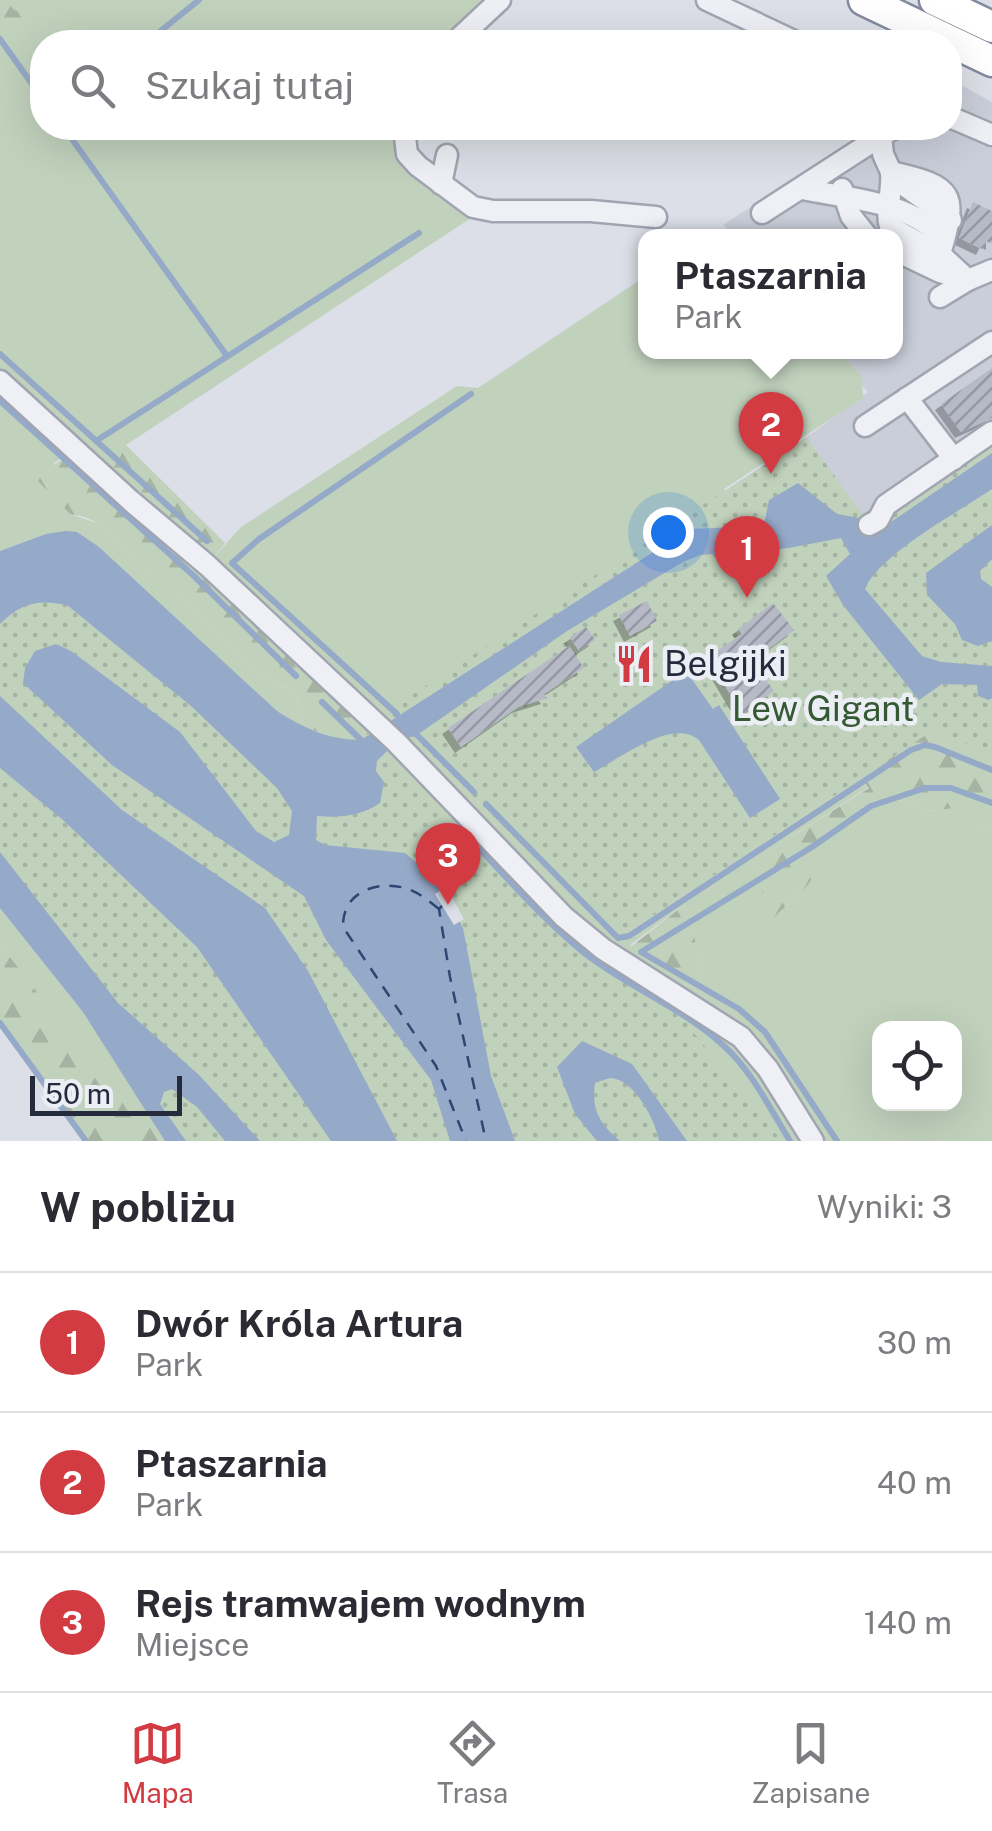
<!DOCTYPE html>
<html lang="pl">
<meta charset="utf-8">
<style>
body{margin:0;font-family:"Public Sans",sans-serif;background:#f7f7f7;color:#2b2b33}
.controls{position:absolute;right:30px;bottom:30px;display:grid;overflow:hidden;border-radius:20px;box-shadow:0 10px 40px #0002}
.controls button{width:90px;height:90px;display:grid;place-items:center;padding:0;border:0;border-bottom:2px solid #e1e1e2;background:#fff;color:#2b2b33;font:50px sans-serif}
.scale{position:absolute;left:30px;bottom:25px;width:152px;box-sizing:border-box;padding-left:10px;border:5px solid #252b3d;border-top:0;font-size:28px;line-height:35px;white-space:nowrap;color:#252b3d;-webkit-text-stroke:8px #ebeef4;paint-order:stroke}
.you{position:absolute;left:668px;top:532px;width:35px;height:35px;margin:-25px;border:8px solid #fff;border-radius:50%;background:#1a73e8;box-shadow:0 0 0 15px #1a73e833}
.badge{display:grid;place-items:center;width:65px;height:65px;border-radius:50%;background:#d23b42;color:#fff;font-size:32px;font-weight:700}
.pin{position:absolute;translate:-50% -82px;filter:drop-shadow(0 2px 5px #0008)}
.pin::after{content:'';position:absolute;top:52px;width:35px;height:30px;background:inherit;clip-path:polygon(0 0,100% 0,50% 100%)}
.popup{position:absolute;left:638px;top:229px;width:265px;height:130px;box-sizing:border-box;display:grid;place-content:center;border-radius:20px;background:#fff;filter:drop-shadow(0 2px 8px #0005);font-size:32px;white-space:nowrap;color:#7c7c81}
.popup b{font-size:38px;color:#2b2b33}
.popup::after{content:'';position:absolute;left:50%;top:100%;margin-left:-20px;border:20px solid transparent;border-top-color:#fff}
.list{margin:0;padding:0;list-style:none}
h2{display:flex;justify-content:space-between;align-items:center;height:130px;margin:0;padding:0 40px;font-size:42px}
h2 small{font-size:32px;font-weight:400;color:#7c7c81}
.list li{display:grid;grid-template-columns:65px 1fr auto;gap:30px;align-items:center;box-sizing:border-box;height:140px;padding:0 40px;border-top:2px solid #e1e1e2}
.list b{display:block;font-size:38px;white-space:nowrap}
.list p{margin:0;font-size:32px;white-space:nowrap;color:#7c7c81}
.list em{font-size:32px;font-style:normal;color:#7c7c81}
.icon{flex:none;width:55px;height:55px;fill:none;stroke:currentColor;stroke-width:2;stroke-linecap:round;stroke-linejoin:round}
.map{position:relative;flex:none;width:992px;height:1141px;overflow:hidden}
.search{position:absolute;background:#fff;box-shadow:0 10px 40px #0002;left:30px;right:30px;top:30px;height:110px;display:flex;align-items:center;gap:25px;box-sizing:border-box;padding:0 35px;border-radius:40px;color:#7c7c81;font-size:38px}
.sheet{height:550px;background:#fff}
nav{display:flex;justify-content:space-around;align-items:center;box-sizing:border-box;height:140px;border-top:2px solid #e1e1e2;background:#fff;font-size:28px;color:#7c7c81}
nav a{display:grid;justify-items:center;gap:5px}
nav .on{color:#d23b42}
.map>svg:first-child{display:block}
</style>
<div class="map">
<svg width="992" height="1141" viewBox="0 0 992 1141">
<defs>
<pattern id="forest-firs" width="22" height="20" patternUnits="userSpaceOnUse" patternTransform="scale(2.5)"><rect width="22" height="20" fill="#c0d1bc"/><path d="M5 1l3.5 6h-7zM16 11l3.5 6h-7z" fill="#a5b4a2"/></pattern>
<pattern id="park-dots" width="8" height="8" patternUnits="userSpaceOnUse" patternTransform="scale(2.5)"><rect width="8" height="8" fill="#c0d1bc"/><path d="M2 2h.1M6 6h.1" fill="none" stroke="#a5b4a2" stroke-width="1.8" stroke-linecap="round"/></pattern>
<pattern id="building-hatch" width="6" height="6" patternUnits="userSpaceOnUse" patternTransform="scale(2.5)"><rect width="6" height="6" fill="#b6bac6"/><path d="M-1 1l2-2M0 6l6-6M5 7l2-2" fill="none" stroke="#9497a2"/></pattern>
<filter id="shadow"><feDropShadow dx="-6" dy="6" stdDeviation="0" flood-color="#0004"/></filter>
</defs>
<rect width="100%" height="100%" fill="#dcdfe7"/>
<path fill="#caced9" d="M950 79 992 102V444L873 531 807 437 868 392 833 352H896V236H733L723 225 871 128H950Z"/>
<g fill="#c0d1bc" fill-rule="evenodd">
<path d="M0 0H488L444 42H42V128H395C392 168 440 202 474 216L94 466 74 449 54 463 70 514 100 524 260 674 283 687 294 689 304 727 277 711 99 547 77 532 46 534 0 551Z"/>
<path d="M646 276V352H839L862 377 863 398 724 489 737 527 380 728 207 565 241 527 457 386 478 388Z"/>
<path d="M861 778 869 787 753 861 771 919C804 893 820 877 829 835L871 806 893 798 930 811 964 807 981 827 992 832V1141H782L694 1033 683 1013 608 968 603 949ZM684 905 692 920 700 974 630 945ZM880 1028H954V1104H880Z"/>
<path d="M0 908 83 1012 124 1075 94 1067 0 944Z"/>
</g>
<g fill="url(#forest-firs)">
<path d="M0 0H7L13 9 25 15C28 36 25 52 0 54Z"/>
<path d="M125 444 225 543 208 565 380 728C349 747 336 738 304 727L294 689 283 687 260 674 100 524 85 517 70 514 37 480 74 449 94 466Z"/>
<path d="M992 698V832L981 827 964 807 930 811 893 798 871 806 829 835C820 880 804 890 771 920L753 861 869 788 861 778 604 948 618 957 684 905 692 920 700 974 680 996 619 958 609 968 683 1013 694 1033 782 1141 317 816 658 866Z"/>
<path d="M0 944 94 1066 124 1075 165 1141H86L0 1023Z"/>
</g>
<path fill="url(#park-dots)" d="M807 437 873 530 992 441V753L932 731 604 948 618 958 609 968 683 1013 694 1033 782 1141H165L83 1012 0 908V551L46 534 66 531 77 532 99 547 277 711C312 732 342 751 380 728L366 716 376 709 398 704Z"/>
<g fill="#95a9c8">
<path d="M992 453V489C960 511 878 555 865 589L922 656 941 662 992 666V698L989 700 978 696 977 685 942 684 919 700 843 605 826 576 850 554 841 538 789 548 700 555 683 562 567 631 417 735 396 742 377 761 376 771 384 782 380 803C361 816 340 818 317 816L316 840 325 845 405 853 437 880 463 928 491 1076 515 1141H450L431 1080 326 940 304 896 112 765 23 683 25 668 35 651 56 644 71 651 180 732 256 831 274 842 289 835 292 811 277 788 191 706 67 605C38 599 21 603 0 624V551L46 534 66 531 77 532 99 547 277 711C304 728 329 740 361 740L689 529 760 526 765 520 769 500 798 483 837 514 859 518 872 535Z"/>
<path d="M992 525V559L980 571 981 579 992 587V641L978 646 962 640 955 624 927 595 926 573Z"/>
<path d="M686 671 713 709 719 705 780 799 750 818 699 740C673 717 620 758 594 772L576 747Z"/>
<path d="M0 696 122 810 265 908 308 971 397 1141H331L197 947 63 820 0 768Z"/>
<path d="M0 852 118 1003 199 1075 260 1141H225L197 1107 172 1089 164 1092 160 1104 186 1141H165L83 1012 0 908Z"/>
<path d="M582 1041 632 1064 687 1141H659C656 1121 634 1079 611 1078 609 1078 597 1082 595 1083 591 1110 600 1124 620 1141H597L575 1114 557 1067Z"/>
</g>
<path fill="#dcdfe7" d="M446 887 464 919 454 925 435 894Z"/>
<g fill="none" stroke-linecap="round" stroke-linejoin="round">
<g stroke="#95a9c8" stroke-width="6">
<path d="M0 39 42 98"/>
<path d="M147 42 199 0"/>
<path d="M64 128 227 356"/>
<path d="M0 354 207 541"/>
<path d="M0 401 194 576 296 676"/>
<path d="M96 441 419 233"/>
<path d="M322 702 361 740"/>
<path d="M397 714 232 563 259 539 471 394"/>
<path d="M417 735 474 792"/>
<path d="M486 804 618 938 629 936 911 750 925 745 935 747 992 770"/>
<path d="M474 843C509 880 543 919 583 952 627 987 682 1007 724 1046 752 1071 770 1109 790 1141"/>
<path d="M0 1023 86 1141"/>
<path d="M837 1141 765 1032 739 1009 641 952 812 847 871 806 925 788H951L992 803"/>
</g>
<g stroke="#2e4672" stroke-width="2.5" stroke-dasharray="12 10" stroke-linecap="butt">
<path d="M442 906 439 909 450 977 486 1141"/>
<path d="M439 909C428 900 418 892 405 888 375 880 342 893 343 927L436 1066 466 1141"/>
</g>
</g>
<g fill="url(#building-hatch)" filter="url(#shadow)">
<path d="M973 202 992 211V244L986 241 982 249 959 238Z"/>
<path d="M992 368V418L961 432 941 404Z"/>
<path d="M647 601 657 621 630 636 619 615Z"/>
<path d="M773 603 794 630 752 661 774 691 742 714 708 657 742 634 738 629Z"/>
<path d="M586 627 595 640 579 651 570 637Z"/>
<path d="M569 646 584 668 544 694 547 698 518 707 461 747 448 728Z"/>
</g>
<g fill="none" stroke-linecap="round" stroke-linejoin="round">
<g stroke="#a1a5b1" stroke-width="25">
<g id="minor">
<path d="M707 0 796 42"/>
<path d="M455 42 500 0"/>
<path d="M950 117 992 135"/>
<path d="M404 128 407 154 418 166 473 207 493 211H591L656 217"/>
<path d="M895 128 881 136 883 154 891 172C955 186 958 194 940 254L968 280 992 270"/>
<path d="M891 172C893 190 885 211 890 227L940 254"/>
<path d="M891 172C908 193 932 201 951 220"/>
<path d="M441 184 447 155"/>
<path d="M802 189C852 199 907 201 944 238"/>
<path d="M842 189 851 216 867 236"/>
<path d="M762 213 881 136"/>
<path d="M896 251 940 272 963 279"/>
<path d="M940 297 968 280"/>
<path d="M0 381 131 501 207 565 396 742 564 917 603 949 741 1037 768 1069 813 1141"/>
<path d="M907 398 954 459"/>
<path d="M865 426 992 342"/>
<path d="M869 525 878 520 886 505 992 432"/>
</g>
</g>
<g stroke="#838a9e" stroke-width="35">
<g id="highway">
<path d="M864 0 992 61"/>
<path d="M935 0 992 27"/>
</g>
</g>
<use href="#minor" stroke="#eef0f5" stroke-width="20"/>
<use href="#highway" stroke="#fff" stroke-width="30"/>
</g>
<defs>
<g id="restaurant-bare" transform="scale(3)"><path d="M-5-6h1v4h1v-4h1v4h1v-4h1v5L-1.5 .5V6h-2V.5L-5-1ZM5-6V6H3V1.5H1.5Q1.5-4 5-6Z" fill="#d23b42" stroke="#ebeef4" stroke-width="2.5" paint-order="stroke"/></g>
</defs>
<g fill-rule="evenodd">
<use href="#restaurant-bare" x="634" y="664"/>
</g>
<g text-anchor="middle" stroke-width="9" stroke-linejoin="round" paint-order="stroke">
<g font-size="35" fill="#252b3d" stroke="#ebeef4" text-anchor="start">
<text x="664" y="676">Belgijki</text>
</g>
<g font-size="35" fill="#355932" stroke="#ebeef4">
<text x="823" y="721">Lew Gigant</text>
</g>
</g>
</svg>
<div class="controls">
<button><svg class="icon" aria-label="locate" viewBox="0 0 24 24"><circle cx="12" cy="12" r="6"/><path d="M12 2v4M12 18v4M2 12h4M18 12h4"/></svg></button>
</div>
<div class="scale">50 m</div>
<div class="you"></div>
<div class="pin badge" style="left:747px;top:598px">1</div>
<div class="pin badge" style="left:771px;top:474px">2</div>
<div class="popup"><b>Ptaszarnia</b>Park</div>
<div class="pin badge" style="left:448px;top:905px">3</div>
<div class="search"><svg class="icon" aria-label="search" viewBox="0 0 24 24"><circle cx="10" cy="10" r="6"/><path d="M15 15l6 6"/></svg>Szukaj tutaj</div>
</div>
<section class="sheet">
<h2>W pobliżu<small>Wyniki: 3</small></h2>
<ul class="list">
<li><span class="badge">1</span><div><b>Dwór Króla Artura</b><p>Park</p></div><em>30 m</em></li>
<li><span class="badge">2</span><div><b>Ptaszarnia</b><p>Park</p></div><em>40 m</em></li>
<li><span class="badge">3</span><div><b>Rejs tramwajem wodnym</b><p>Miejsce</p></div><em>140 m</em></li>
</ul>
</section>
<nav>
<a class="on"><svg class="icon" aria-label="map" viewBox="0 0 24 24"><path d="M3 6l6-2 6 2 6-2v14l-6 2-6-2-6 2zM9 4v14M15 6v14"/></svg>Mapa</a>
<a><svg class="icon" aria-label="directions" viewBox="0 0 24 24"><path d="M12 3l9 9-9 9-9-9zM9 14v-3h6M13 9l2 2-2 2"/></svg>Trasa</a>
<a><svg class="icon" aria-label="saved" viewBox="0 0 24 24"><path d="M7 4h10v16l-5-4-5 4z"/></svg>Zapisane</a>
</nav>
